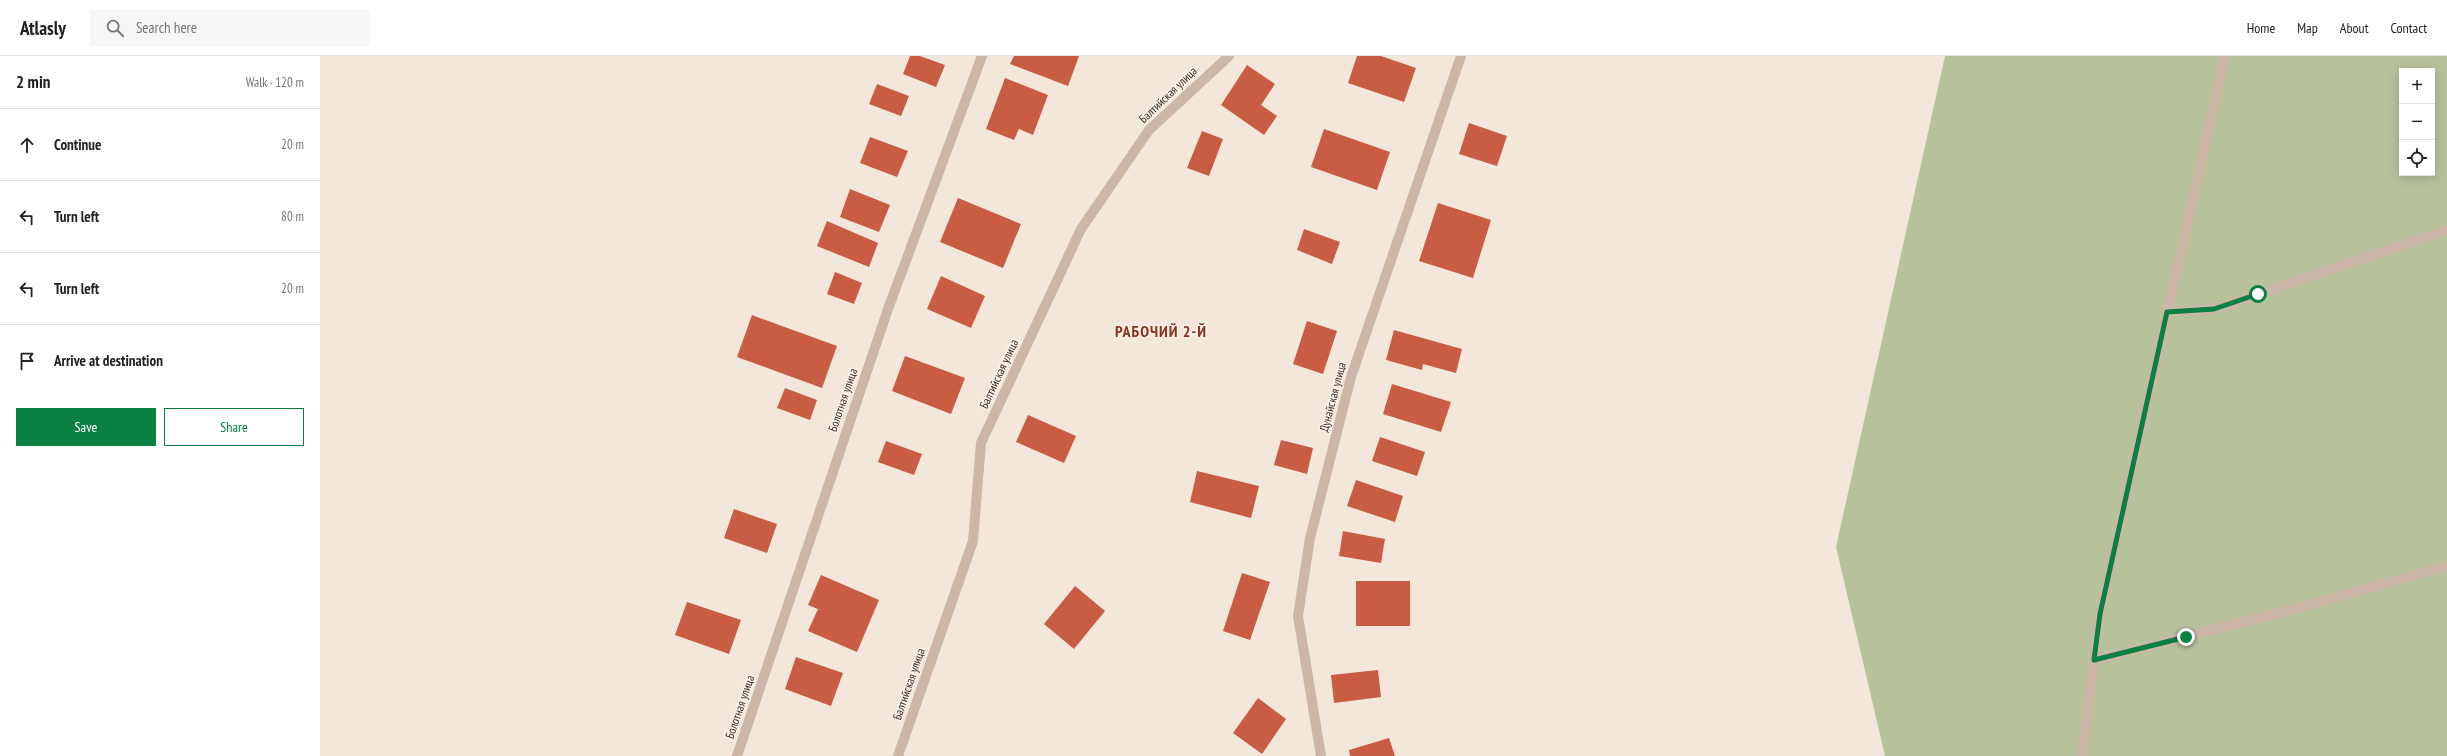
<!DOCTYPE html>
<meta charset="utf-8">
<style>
body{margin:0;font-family:"PT Sans Narrow",sans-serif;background:#f6f6f6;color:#202124}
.controls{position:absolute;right:12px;top:12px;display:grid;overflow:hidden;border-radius:0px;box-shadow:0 2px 10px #0003}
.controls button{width:36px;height:36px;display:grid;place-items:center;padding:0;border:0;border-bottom:1px solid #e0e0e0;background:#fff;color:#202124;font:20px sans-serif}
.stop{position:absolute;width:12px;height:12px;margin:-9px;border:3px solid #0b8043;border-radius:50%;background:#fff}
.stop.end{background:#0b8043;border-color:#fff;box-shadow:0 1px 4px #0008}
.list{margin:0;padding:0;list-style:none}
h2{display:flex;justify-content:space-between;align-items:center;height:52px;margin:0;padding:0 16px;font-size:17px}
h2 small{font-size:13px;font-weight:400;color:#757577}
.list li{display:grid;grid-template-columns:26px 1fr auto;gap:12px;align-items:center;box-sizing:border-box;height:72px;padding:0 16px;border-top:1px solid #e0e0e0}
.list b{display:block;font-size:15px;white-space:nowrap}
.list em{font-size:13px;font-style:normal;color:#757577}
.actions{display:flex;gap:8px;padding:12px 16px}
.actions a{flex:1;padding:9px 0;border:1px solid #0b8043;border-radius:0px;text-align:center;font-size:14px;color:#0b8043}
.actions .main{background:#0b8043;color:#fff}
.icon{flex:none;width:22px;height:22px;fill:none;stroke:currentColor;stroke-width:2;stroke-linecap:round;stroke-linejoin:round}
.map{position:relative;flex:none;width:2127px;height:700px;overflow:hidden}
header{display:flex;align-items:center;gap:24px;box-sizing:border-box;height:56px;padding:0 20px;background:#fff;border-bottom:1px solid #e0e0e0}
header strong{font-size:19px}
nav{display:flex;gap:22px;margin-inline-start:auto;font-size:14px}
.search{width:280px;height:36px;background:#f6f6f6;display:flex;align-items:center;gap:10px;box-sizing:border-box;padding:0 14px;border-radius:0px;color:#757577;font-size:15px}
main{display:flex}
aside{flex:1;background:#fff}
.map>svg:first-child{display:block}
</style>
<header>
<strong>Atlasly</strong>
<div class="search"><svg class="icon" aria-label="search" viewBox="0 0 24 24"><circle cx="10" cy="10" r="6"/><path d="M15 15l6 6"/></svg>Search here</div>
<nav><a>Home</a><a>Map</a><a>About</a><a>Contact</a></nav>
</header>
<main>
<aside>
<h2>2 min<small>Walk · 120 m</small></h2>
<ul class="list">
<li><svg class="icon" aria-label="ahead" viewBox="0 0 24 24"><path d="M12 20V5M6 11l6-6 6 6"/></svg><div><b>Continue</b></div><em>20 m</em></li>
<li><svg class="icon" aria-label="left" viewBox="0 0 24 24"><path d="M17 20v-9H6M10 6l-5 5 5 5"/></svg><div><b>Turn left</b></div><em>80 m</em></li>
<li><svg class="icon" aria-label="left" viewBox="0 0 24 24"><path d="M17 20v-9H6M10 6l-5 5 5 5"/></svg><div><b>Turn left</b></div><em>20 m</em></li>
<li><svg class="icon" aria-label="arrive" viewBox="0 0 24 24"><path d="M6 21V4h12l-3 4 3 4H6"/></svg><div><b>Arrive at destination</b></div></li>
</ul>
<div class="actions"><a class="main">Save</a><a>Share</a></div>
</aside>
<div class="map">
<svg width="2127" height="700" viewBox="0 0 2127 700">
<rect width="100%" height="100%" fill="#f3e7dc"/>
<path fill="#b7c29b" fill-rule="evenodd" d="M1625 0H2127V700H1565L1516 491ZM2082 15H2112V117H2082Z"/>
<g fill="#c95d43">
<path d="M590 0H600L625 9 616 31 583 18Z"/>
<path d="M694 0H759L748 30 690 8Z"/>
<path d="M1037 0H1061L1096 12 1084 46 1028 27Z"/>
<path d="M927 9 955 28 941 49 957 60 944 79 901 49Z"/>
<path d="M685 22 728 39 713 79 699 73 694 84 666 73Z"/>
<path d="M557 28 589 40 581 60 549 48Z"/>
<path d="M1149 67 1187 80 1177 110 1139 98Z"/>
<path d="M1004 73 1070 96 1057 134 991 111Z"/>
<path d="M882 75 903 83 889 120 867 112Z"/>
<path d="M550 81 588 95 577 121 540 107Z"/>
<path d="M530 133 570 149 559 176 520 161Z"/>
<path d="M638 142 701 168 683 212 620 186Z"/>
<path d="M1118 147 1171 164 1153 222 1099 205Z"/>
<path d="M507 165 558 187 549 211 497 190Z"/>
<path d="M984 173 1020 186 1012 208 977 194Z"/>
<path d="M515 216 542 227 534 248 507 238Z"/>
<path d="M621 220 665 240 651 272 607 253Z"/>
<path d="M432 259 517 290 502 332 417 301Z"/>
<path d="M987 265 1017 275 1003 318 973 308Z"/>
<path d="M1074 274 1142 293 1136 317 1103 308 1102 314 1066 304Z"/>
<path d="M585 300 645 322 631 358 572 335Z"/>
<path d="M1072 328 1131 346 1121 376 1063 358Z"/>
<path d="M465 332 497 344 490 364 457 352Z"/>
<path d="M708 359 756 380 744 407 696 386Z"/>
<path d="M1060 381 1105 396 1097 420 1052 405Z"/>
<path d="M961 384 993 392 987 418 954 409Z"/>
<path d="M566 385 602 398 594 419 558 406Z"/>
<path d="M877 415 939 430 931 462 870 446Z"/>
<path d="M1036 424 1083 440 1075 466 1027 450Z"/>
<path d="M414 453 457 468 447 497 404 482Z"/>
<path d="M1023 475 1065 483 1061 507 1019 500Z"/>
<path d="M922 517 950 526 930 584 903 575Z"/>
<path d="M501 519 559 544 537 596 488 575 498 553 488 549Z"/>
<rect x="1036" y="525" width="54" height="45"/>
<path d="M755 530 785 555 754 593 724 568Z"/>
<path d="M367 546 421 564 409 598 355 579Z"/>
<path d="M476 601 523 617 511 650 465 633Z"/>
<path d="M1058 614 1061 641 1014 647 1011 619Z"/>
<path d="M938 642 966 663 942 698 913 677Z"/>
<path d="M1069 682 1075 700H1030L1029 694Z"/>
</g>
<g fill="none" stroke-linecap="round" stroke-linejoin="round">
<g stroke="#cbb6a7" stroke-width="10">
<path d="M1847 256 1894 253 2127 174"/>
<path d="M1774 604 1974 553 2127 510"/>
<path d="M417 700 568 253 662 0"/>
<path d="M578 700 653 485 661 387 761 173 829 74 909 0"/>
<path d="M1001 700 978 560 990 482 1031 321 1141 0"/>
<path d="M1762 700 1780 558 1905 0"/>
</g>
</g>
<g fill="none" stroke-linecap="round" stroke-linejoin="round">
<path stroke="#0b8043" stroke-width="5" d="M1866 581 1774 604 1780 558 1847 256 1894 253 1938 238"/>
</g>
<g text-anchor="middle" stroke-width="3" stroke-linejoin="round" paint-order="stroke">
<g font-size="12" fill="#382c28" stroke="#faf1e9">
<text transform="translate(848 39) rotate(-44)" y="4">Балтийская улица</text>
<text transform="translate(679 318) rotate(-65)" y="4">Балтийская улица</text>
<text transform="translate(1013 341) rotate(-75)" y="4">Дунайская улица</text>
<text transform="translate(523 344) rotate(-71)" y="4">Болотная улица</text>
<text transform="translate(589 628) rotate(-71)" y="4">Балтийская улица</text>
<text transform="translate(420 651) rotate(-71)" y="4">Болотная улица</text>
</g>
<g font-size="16" font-weight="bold" letter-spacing="1" fill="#89331f" stroke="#faf1e9">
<text x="841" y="281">РАБОЧИЙ 2‑Й</text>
</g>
</g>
</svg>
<div class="controls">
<button>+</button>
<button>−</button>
<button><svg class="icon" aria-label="locate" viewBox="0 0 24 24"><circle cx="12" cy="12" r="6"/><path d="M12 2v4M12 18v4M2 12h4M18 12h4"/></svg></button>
</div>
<div class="stop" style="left:1938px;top:238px"></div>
<div class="stop end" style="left:1866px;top:581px"></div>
</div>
</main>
